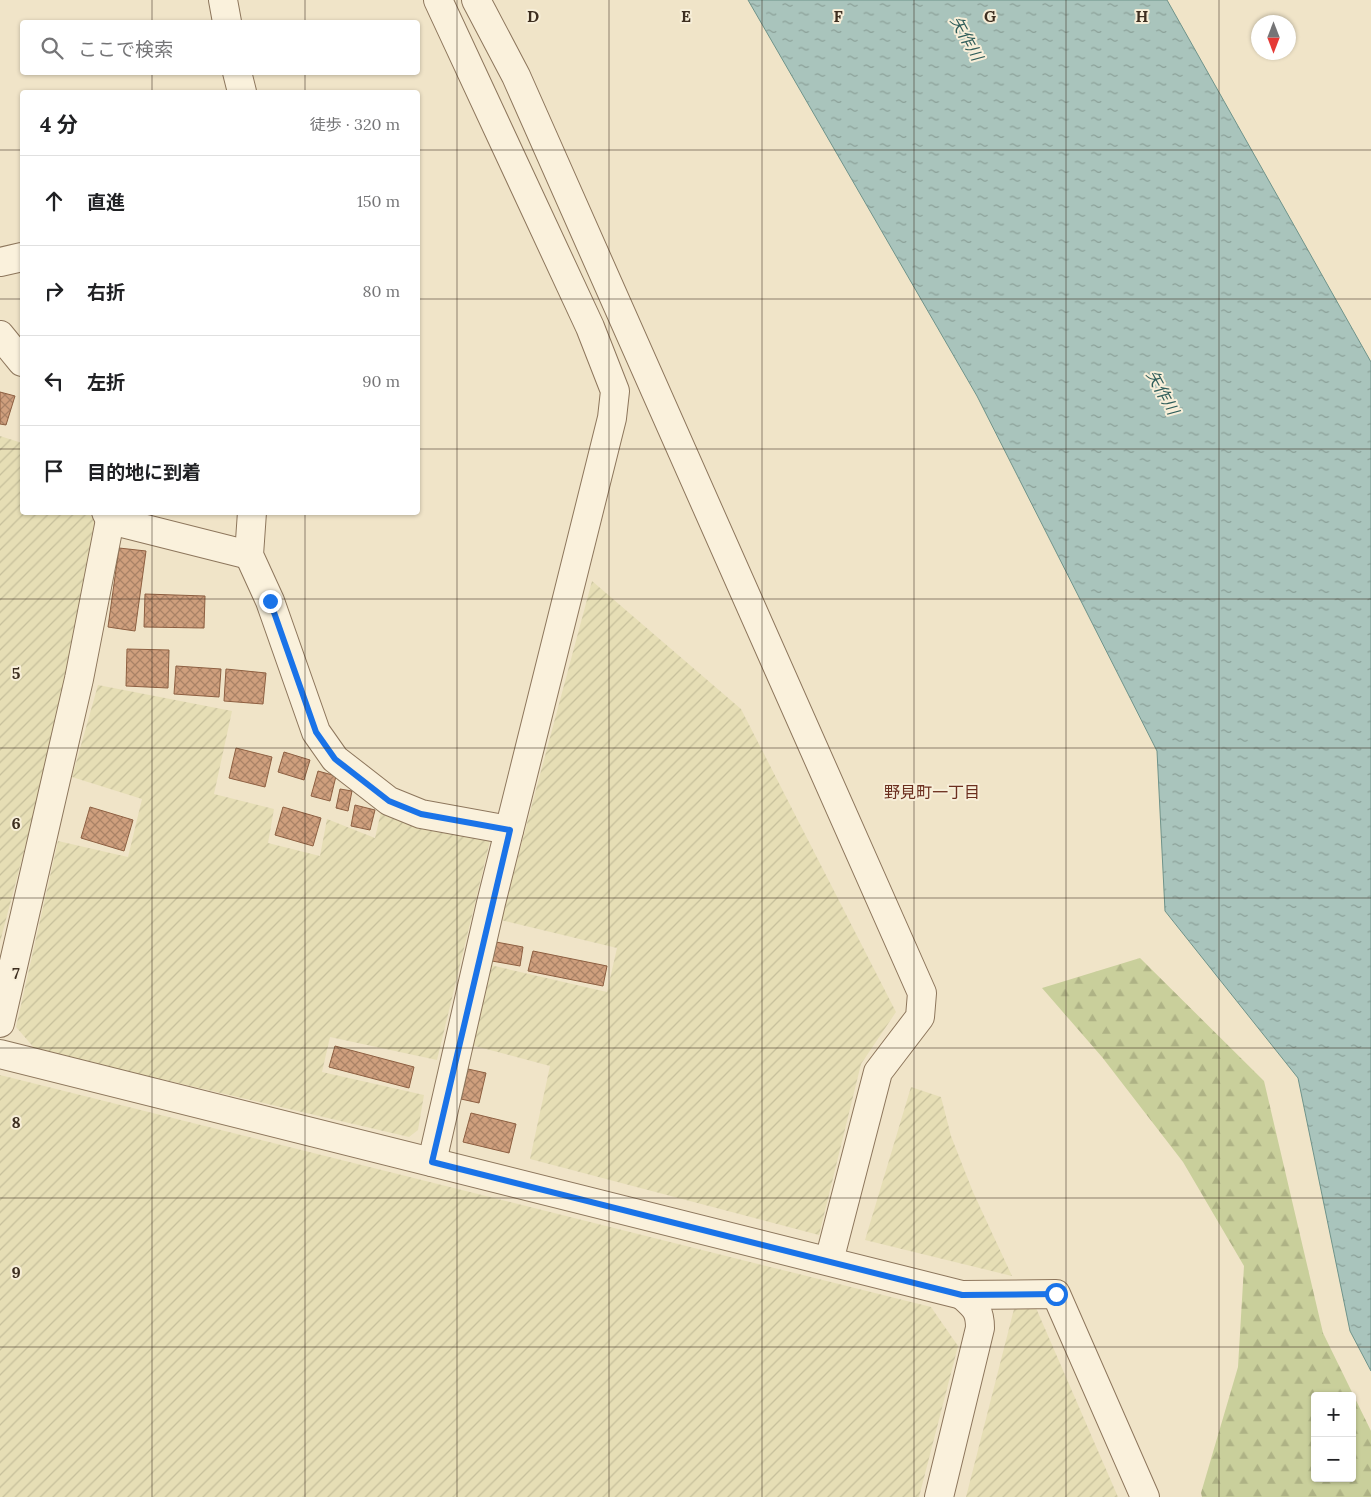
<!DOCTYPE html>
<html lang="ja">
<meta charset="utf-8">
<style>
body{margin:0;font-family:Lora,"Noto Sans JP",serif;background:#f2f2f2;color:#202124}
.controls{position:absolute;right:15px;bottom:15px;display:grid;overflow:hidden;border-radius:5px;box-shadow:0 1px 4px #0004}
.controls button{width:45px;height:45px;display:grid;place-items:center;padding:0;border:0;border-bottom:1px solid #e0e0e0;background:#fff;color:#202124;font:25px sans-serif}
.compass{position:absolute;left:1251px;top:15px;width:45px;height:45px;border-radius:50%;background:#fff;box-shadow:0 1px 4px #0004;rotate:180deg}
.stop{position:absolute;width:15px;height:15px;margin:-11px;border:4px solid #1a73e8;border-radius:50%;background:#fff}
.stop.end{background:#1a73e8;border-color:#fff;box-shadow:0 1px 5px #0008}
.list{margin:0;padding:0;list-style:none}
h2{display:flex;justify-content:space-between;align-items:center;height:65px;margin:0;padding:0 20px;font-size:21px}
h2 small{font-size:16px;font-weight:400;color:#757577}
.list li{display:grid;grid-template-columns:32px 1fr auto;gap:15px;align-items:center;box-sizing:border-box;height:90px;padding:0 20px;border-top:1px solid #e0e0e0}
.list b{display:block;font-size:19px;white-space:nowrap}
.list em{font-size:16px;font-style:normal;color:#757577}
.icon{flex:none;width:28px;height:28px;fill:none;stroke:currentColor;stroke-width:2;stroke-linecap:round;stroke-linejoin:round}
.map{position:relative;flex:none;width:1371px;height:1497px;overflow:hidden}
.search{position:absolute;background:#fff;box-shadow:0 1px 4px #0004;left:20px;top:20px;width:400px;height:55px;display:flex;align-items:center;gap:12px;box-sizing:border-box;padding:0 18px;border-radius:5px;color:#757577;font-size:19px}
.panel{position:absolute;background:#fff;box-shadow:0 1px 4px #0004;left:20px;top:90px;width:400px;height:425px;border-radius:5px}
.map>svg:first-child{display:block}
</style>
<div class="map">
<svg width="1371" height="1497" viewBox="0 0 1371 1497">
<defs>
<pattern id="farmland-furrows" width="10" height="10" patternUnits="userSpaceOnUse" patternTransform="scale(1.25)"><rect width="10" height="10" fill="#e6deb5"/><path d="M-1 1l2-2M0 10L10 0M9 11l2-2" fill="none" stroke="#c6bf9b"/></pattern>
<pattern id="forest-firs" width="22" height="20" patternUnits="userSpaceOnUse" patternTransform="scale(1.25)"><rect width="22" height="20" fill="#c9cf9b"/><path d="M5 1l3.5 6h-7zM16 11l3.5 6h-7z" fill="#aeb285"/></pattern>
<pattern id="water-ripples" width="26" height="14" patternUnits="userSpaceOnUse" patternTransform="scale(1.25)"><rect width="26" height="14" fill="#a9c4bc"/><path d="M2 4q2-2 4 0t4 0M15 11q2-2 4 0t4 0" fill="none" stroke="#8ba098"/></pattern>
<pattern id="building-cross-hatch" width="8" height="8" patternUnits="userSpaceOnUse" patternTransform="scale(1.25)"><rect width="8" height="8" fill="#cf9f7d"/><path d="M0 0l8 8M0 8l8-8" fill="none" stroke="#a98266"/></pattern>
</defs>
<rect width="100%" height="100%" fill="#f0e4c8"/>
<g fill="url(#farmland-furrows)">
<path d="M0 436 22 443V512L88 513 95 520 71 674 0 942Z"/>
<path d="M592 581 741 709 896 1012 861 1064 819 1235 530 1159 550 1066 471 1045 490 965 607 992 617 948 501 920Z"/>
<path d="M98 685 232 711 214 794 274 809 268 843 320 856 327 819 375 838 381 812 425 828 490 841 437 1060 330 1037 322 1072 424 1095 418 1130 409 1137 36 1050 16 1027 58 841 128 857 142 799 72 777Z"/>
<path d="M0 1075 931 1307 958 1346 919 1497H0Z"/>
<path d="M911 1087 941 1097 951 1136 973 1192 1012 1276 865 1240Z"/>
<path d="M1036 1308 1118 1497H966L1014 1309Z"/>
</g>
<path fill="url(#forest-firs)" fill-rule="evenodd" d="M1140 958 1264 1081 1323 1333 1371 1431V1497H1202L1201 1493 1238 1367 1244 1266 1183 1162 1102 1057 1042 988ZM1315 1396H1352V1478H1315Z"/>
<path fill="url(#water-ripples)" stroke="#6f938a" d="M748 0H1167L1371 362V1371L1350 1331 1298 1078 1165 911 1157 751 977 396Z"/>
<g fill="url(#building-cross-hatch)" stroke="#8d5f41">
<path d="M0 392 15 396 6 425 0 424Z"/>
<path d="M119 548 146 551 135 631 108 627Z"/>
<path d="M145 594 205 596 204 628 144 627Z"/>
<path d="M127 649 169 650 168 688 126 686Z"/>
<path d="M176 666 221 669 219 697 174 694Z"/>
<path d="M226 669 266 673 263 704 224 701Z"/>
<path d="M236 748 272 757 265 787 229 778Z"/>
<path d="M284 752 310 760 304 780 278 772Z"/>
<path d="M318 771 336 776 330 801 311 796Z"/>
<path d="M340 789 352 791 348 811 336 808Z"/>
<path d="M355 805 375 810 370 830 351 826Z"/>
<path d="M90 807 133 820 124 851 81 838Z"/>
<path d="M283 807 321 818 313 846 275 835Z"/>
<path d="M496 942 523 947 520 966 492 961Z"/>
<path d="M533 951 607 966 603 986 528 971Z"/>
<path d="M335 1046 414 1067 409 1088 329 1067Z"/>
<path d="M468 1069 486 1073 479 1103 461 1099Z"/>
<path d="M471 1113 516 1124 509 1153 463 1142Z"/>
</g>
<g fill="none" stroke-linecap="round" stroke-linejoin="round">
<g stroke="#8d765c" stroke-width="30">
<g id="minor">
<path d="M223 0 227 22"/>
<path d="M476 0 516 76 922 993 920 1017 878 1072 829 1261"/>
<path d="M237 72 242 92"/>
<path d="M0 262 22 257"/>
<path d="M0 335 22 362"/>
<path d="M106 512 110 520 249 555"/>
<path d="M252 512 249 555 270 601 316 732 335 759 389 801 421 814 509 830"/>
<path d="M0 1023 79 679 110 520"/>
<path d="M0 1054 962 1295 1056 1294 1145 1497"/>
<path d="M432 1162 491 903 612 418 615 391 590 327 438 0"/>
<path d="M939 1497 980 1328C980 1310 975 1307 962 1295"/>
</g>
</g>
<use href="#minor" stroke="#faf1dc" stroke-width="28"/>
</g>
<g fill="none" stroke-linecap="round" stroke-linejoin="round">
<path stroke="#1a73e8" stroke-width="6" d="M270 601 316 732 335 759 389 801 421 814 510 830 432 1162 962 1295 1056 1294"/>
</g>
<path fill="none" stroke="#3d2e20" stroke-width="1" stroke-opacity="0.55" d="M152 0V22M305 0V22M457 0V1497M609 0V1497M762 0V1497M914 0V1497M1066 0V1497M1219 0V1497M152 72V92M305 72V92M0 150H22M418 150H1371M0 299H22M418 299H1371M0 449H22M418 449H1371M152 512V1497M305 512V1497M0 599H1371M0 748H1371M0 898H1371M0 1048H1371M0 1198H1371M0 1347H1371"/>
<g text-anchor="middle" stroke-width="4" stroke-linejoin="round" paint-order="stroke">
<g font-size="16" font-style="italic" fill="#2f5d5a" stroke="#f7eed8">
<text transform="translate(967 38) rotate(61)" y="6">矢作川</text>
<text transform="translate(1163 392) rotate(61)" y="6">矢作川</text>
</g>
<g font-size="16" fill="#6b2e1e" stroke="#f7eed8">
<text x="932" y="798">野見町一丁目</text>
</g>
</g>
<g font-size="16" text-anchor="middle" font-weight="bold" fill="#3d2e20" stroke="#f7eed8" stroke-width="4" stroke-linejoin="round" paint-order="stroke">
<text x="533" y="22">D</text>
<text x="686" y="22">E</text>
<text x="838" y="22">F</text>
<text x="990" y="22">G</text>
<text x="1142" y="22">H</text>
<text x="16" y="679">5</text>
<text x="16" y="829">6</text>
<text x="16" y="979">7</text>
<text x="16" y="1128">8</text>
<text x="16" y="1278">9</text>
</g>
</svg>
<div class="controls">
<button>+</button>
<button>−</button>
</div>
<svg class="compass" viewBox="-18 -18 36 36"><path d="M0-13l5 13h-10z" fill="#e53935"/><path d="M0 13l5-13h-10z" fill="#757577"/></svg>
<div class="stop" style="left:1056px;top:1294px"></div>
<div class="stop end" style="left:270px;top:601px"></div>
<div class="search"><svg class="icon" aria-label="search" viewBox="0 0 24 24"><circle cx="10" cy="10" r="6"/><path d="M15 15l6 6"/></svg>ここで検索</div>
<section class="panel">
<h2>4 分<small>徒歩 · 320 m</small></h2>
<ul class="list">
<li><svg class="icon" aria-label="ahead" viewBox="0 0 24 24"><path d="M12 20V5M6 11l6-6 6 6"/></svg><div><b>直進</b></div><em>150 m</em></li>
<li><svg class="icon" aria-label="right" viewBox="0 0 24 24"><path d="M7 20v-9h11M14 6l5 5-5 5"/></svg><div><b>右折</b></div><em>80 m</em></li>
<li><svg class="icon" aria-label="left" viewBox="0 0 24 24"><path d="M17 20v-9H6M10 6l-5 5 5 5"/></svg><div><b>左折</b></div><em>90 m</em></li>
<li><svg class="icon" aria-label="arrive" viewBox="0 0 24 24"><path d="M6 21V4h12l-3 4 3 4H6"/></svg><div><b>目的地に到着</b></div></li>
</ul>
</section>
</div>
